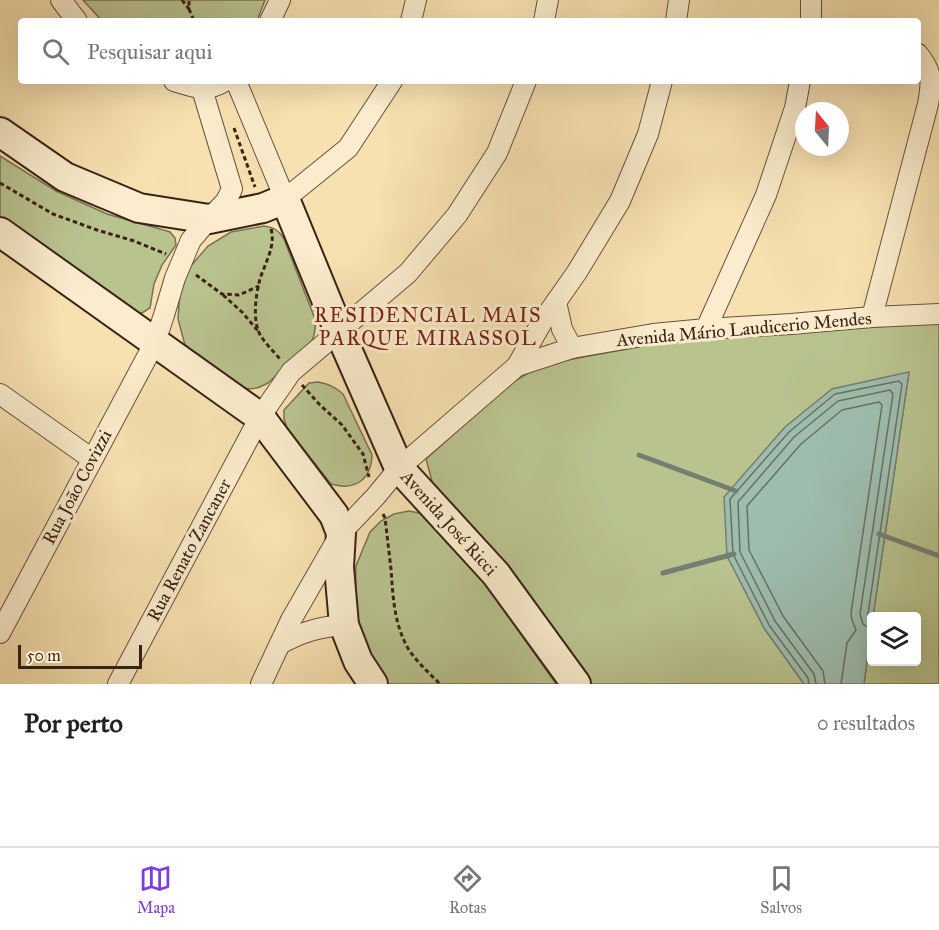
<!DOCTYPE html>
<html lang="pt">
<meta charset="utf-8">
<style>
body{margin:0;font-family:"IM FELL Great Primer",serif;background:#f6f6f6;color:#222}
.controls{position:absolute;right:18px;bottom:18px;display:grid;overflow:hidden;border-radius:6px;box-shadow:0 6px 24px #0002}
.controls button{width:54px;height:54px;display:grid;place-items:center;padding:0;border:0;border-bottom:2px solid #e0e0e0;background:#fff;color:#222;font:30px sans-serif}
.compass{position:absolute;left:795px;top:102px;width:54px;height:54px;border-radius:50%;background:#fff;box-shadow:0 6px 24px #0002;rotate:342deg}
.scale{position:absolute;left:18px;bottom:15px;width:124px;box-sizing:border-box;padding-left:6px;border:3px solid #392216;border-top:0;font-size:16px;line-height:21px;white-space:nowrap;color:#392216;-webkit-text-stroke:4px #faeccc;paint-order:stroke}
.list{margin:0;padding:0;list-style:none}
h2{display:flex;justify-content:space-between;align-items:center;height:78px;margin:0;padding:0 24px;font-size:26px}
h2 small{font-size:20px;font-weight:400;color:#767676}
.icon{flex:none;width:33px;height:33px;fill:none;stroke:currentColor;stroke-width:2;stroke-linecap:round;stroke-linejoin:round}
.map{position:relative;flex:none;width:939px;height:684px;overflow:hidden}
.search{position:absolute;background:#fff;box-shadow:0 6px 24px #0002;left:18px;right:18px;top:18px;height:66px;display:flex;align-items:center;gap:15px;box-sizing:border-box;padding:0 21px;border-radius:6px;color:#767676;font-size:22px}
.sheet{height:162px;background:#fff}
nav{display:flex;justify-content:space-around;align-items:center;box-sizing:border-box;height:84px;border-top:2px solid #e0e0e0;background:#fff;font-size:16px;color:#767676}
nav a{display:grid;justify-items:center;gap:3px}
nav .on{color:#7c3aed}
.map>svg:first-child{display:block}
</style>
<div class="map">
<svg width="939" height="684" viewBox="0 0 939 684">
<rect width="100%" height="100%" fill="#f7e1b1"/>
<filter id="stains"><feTurbulence type="fractalNoise" baseFrequency=".00333" numOctaves="4"/><feColorMatrix values="0 0 0 0 .2 0 0 0 0 .09 0 0 0 0 .02 0 0 0 .5 -.17"/></filter>
<radialGradient id="worn" r=".72"><stop offset=".6" stop-color="#630" stop-opacity="0"/><stop offset="1" stop-color="#630" stop-opacity=".3"/></radialGradient>
<g fill="#b9c38e" stroke="#797252" stroke-width="1.5">
<path d="M83 0H265L257 21H102Z"/>
<path d="M0 156 56 191 107 214 167 231 170 232 175 238 176 245 162 265 154 284 150 308 142 313 135 312 0 221Z"/>
<path d="M264 226C274 227 280 231 284 239L315 319C316 328 315 335 311 343L268 383C259 388 253 390 243 388L185 345 178 319 180 292 190 267 208 246 231 232Z"/>
<path d="M939 323V684H864L871 630 872 662H916V616H873L909 372 764 628 804 684H584L433 485 426 459 508 385 535 369 562 361 654 344 706 337Z"/>
<path d="M318 382C329 384 335 387 343 394L372 455C371 480 355 491 331 484L287 428 284 419V410L309 383Z"/>
<path d="M409 511 424 514 447 534 494 596 556 684H388L384 681 369 654 355 615 356 566 370 532 381 521 394 514Z"/>
</g>
<path fill="#9dbdae" stroke="#757f71" stroke-width="1.5" d="M909 372 873 616H872L871 630 864 684H804L764 628 727 556 724 497 785 427 832 389Z"/>
<g fill="none" stroke-linecap="round" stroke-linejoin="round">
<g stroke="#6b7062" stroke-width="1.5">
<path d="M809 684 808 678 769 625 733 554 730 499 789 432 835 394 899 381 902 384 868 614 869 619 872 622"/>
<path d="M816 684 814 674 775 621 740 552 738 502 794 437 838 401 890 390 893 394 860 614 863 624 872 630"/>
<path d="M825 684 823 671 783 616 749 550 747 506 801 444 842 410 879 402 882 405 851 613 852 620 856 630 847 643 841 684"/>
</g>
<g stroke="#757f71" stroke-width="5">
<path d="M639 455 736 491"/>
<path d="M879 534 939 556"/>
<path d="M663 573 734 554"/>
</g>
<g stroke="#68523d" stroke-width="22">
<g id="street">
<path d="M61 0 77 21"/>
<path d="M270 21 280 0"/>
<path d="M411 21 416 0"/>
<path d="M544 21 548 0"/>
<path d="M676 21 679 0"/>
<path d="M811 21V0"/>
<path d="M174 81C193 87 206 93 225 81"/>
<path d="M236 81 285 199 348 148 392 81"/>
<path d="M556 302 562 329 572 348"/>
<path d="M872 317 928 104C932 82 933 73 918 54"/>
<path d="M706 329 766 195 795 108 800 81"/>
<path d="M517 366 572 348 653 334 706 329 791 324 872 317 939 314"/>
<path d="M0 394 92 459"/>
<path d="M0 633 155 342 164 315 175 278 191 240 209 219 226 201 232 189 202 89"/>
<path d="M280 644C302 632 319 627 344 625"/>
<path d="M118 684 260 417 291 372 408 273 457 215 497 153 526 81"/>
<path d="M261 684 291 620 341 533 376 496 399 468 517 366 542 322 577 272 620 201 648 134 662 81"/>
</g>
</g>
<g stroke="#392216" stroke-width="32">
<g id="secondary">
<path d="M0 132 65 177 139 208 209 219 263 208 285 199 339 331 399 468 496 574 576 684"/>
<path d="M0 232 260 417 334 515 341 533 339 567 344 625 358 661 373 684"/>
</g>
</g>
<g stroke="#392216" stroke-width="3" stroke-dasharray="4.5 3" stroke-linecap="butt">
<path d="M182 0 189 9V0"/>
<path d="M189 9 194 21"/>
<path d="M234 128 255 187"/>
<path d="M0 183 53 214 97 230 134 241 166 254"/>
<path d="M271 229C276 246 265 263 260 279 256 294 253 315 258 330 260 338 274 352 280 359"/>
<path d="M196 275 222 294 239 295 259 286"/>
<path d="M223 295 242 312 258 331"/>
<path d="M302 385 320 405 342 425 363 454 369 477"/>
<path d="M383 514 385 518C387 535 389 552 391 569 393 597 394 625 409 650 418 663 429 673 440 684"/>
</g>
<use href="#street" stroke="#faeccc" stroke-width="20"/>
<use href="#secondary" stroke="#faeccc" stroke-width="28"/>
</g>
<g text-anchor="middle" stroke-width="6" stroke-linejoin="round" paint-order="stroke">
<g font-size="18" fill="#392216" stroke="#faeccc">
<text transform="translate(744 329) rotate(-5)" y="6">Avenida Mário Laudicerio Mendes</text>
<text transform="translate(77 487) rotate(-62)" y="6">Rua João Covizzi</text>
<text transform="translate(449 523) rotate(48)" y="6">Avenida José Ricci</text>
<text transform="translate(189 550) rotate(-62)" y="6">Rua Renato Zancaner</text>
</g>
<g font-size="20" letter-spacing="1.5" fill="#7a1f14" stroke="#faeccc">
<text x="428" y="322">RESIDENCIAL MAIS<tspan x="428" dy="23">PARQUE MIRASSOL</tspan></text>
</g>
</g>
<rect width="100%" height="100%" filter="url(#stains)"/>
<rect width="100%" height="100%" fill="url(#worn)"/>
</svg>
<div class="controls">
<button><svg class="icon" aria-label="layers" viewBox="0 0 24 24"><path d="M12 4l9 5-9 5-9-5zM3 14l9 5 9-5"/></svg></button>
</div>
<svg class="compass" viewBox="-18 -18 36 36"><path d="M0-13l5 13h-10z" fill="#e53935"/><path d="M0 13l5-13h-10z" fill="#767676"/></svg>
<div class="scale">50 m</div>
<div class="search"><svg class="icon" aria-label="search" viewBox="0 0 24 24"><circle cx="10" cy="10" r="6"/><path d="M15 15l6 6"/></svg>Pesquisar aqui</div>
</div>
<section class="sheet">
<h2>Por perto<small>0 resultados</small></h2>
<ul class="list">
</ul>
</section>
<nav>
<a class="on"><svg class="icon" aria-label="map" viewBox="0 0 24 24"><path d="M3 6l6-2 6 2 6-2v14l-6 2-6-2-6 2zM9 4v14M15 6v14"/></svg>Mapa</a>
<a><svg class="icon" aria-label="directions" viewBox="0 0 24 24"><path d="M12 3l9 9-9 9-9-9zM9 14v-3h6M13 9l2 2-2 2"/></svg>Rotas</a>
<a><svg class="icon" aria-label="saved" viewBox="0 0 24 24"><path d="M7 4h10v16l-5-4-5 4z"/></svg>Salvos</a>
</nav>
